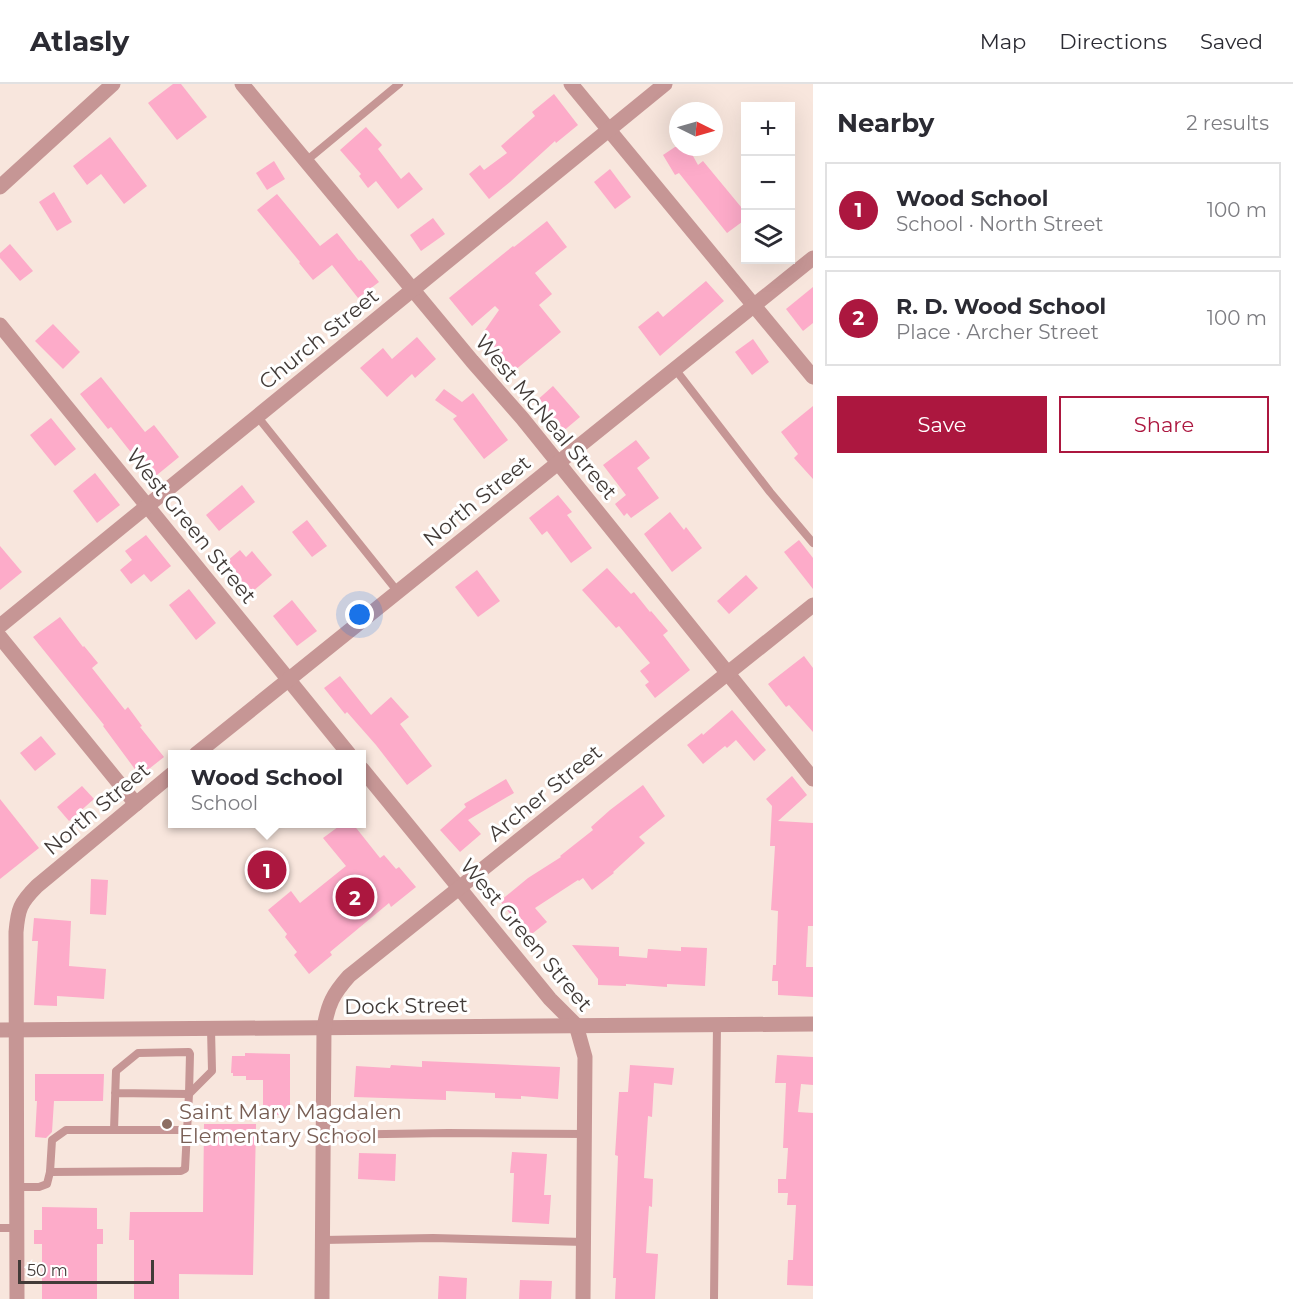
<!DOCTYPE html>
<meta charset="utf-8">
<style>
body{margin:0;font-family:Montserrat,sans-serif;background:#f2f2f3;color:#2b2b33}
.controls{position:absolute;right:18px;top:18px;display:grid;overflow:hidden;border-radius:0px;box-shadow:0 6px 24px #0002}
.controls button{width:54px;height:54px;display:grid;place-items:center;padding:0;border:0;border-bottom:2px solid #e1e1e2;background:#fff;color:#2b2b33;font:30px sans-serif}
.compass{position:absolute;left:669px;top:18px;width:54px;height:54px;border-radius:50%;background:#fff;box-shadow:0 6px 24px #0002;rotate:95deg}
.scale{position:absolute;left:18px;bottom:15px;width:136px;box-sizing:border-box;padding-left:6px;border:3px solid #423b38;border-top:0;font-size:16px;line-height:21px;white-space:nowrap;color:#423b38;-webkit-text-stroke:4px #fff;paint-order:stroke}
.you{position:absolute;left:360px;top:531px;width:21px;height:21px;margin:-15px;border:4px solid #fff;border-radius:50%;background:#1a73e8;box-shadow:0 0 0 9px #1a73e833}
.badge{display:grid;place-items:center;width:39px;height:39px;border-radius:50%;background:#ac173f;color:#fff;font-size:20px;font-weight:700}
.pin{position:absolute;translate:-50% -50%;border:3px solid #fff;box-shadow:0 2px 6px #0006}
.popup{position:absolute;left:168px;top:666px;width:198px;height:78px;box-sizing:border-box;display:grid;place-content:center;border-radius:0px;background:#fff;filter:drop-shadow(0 2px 4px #0005);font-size:20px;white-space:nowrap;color:#7c7c81}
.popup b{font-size:22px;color:#2b2b33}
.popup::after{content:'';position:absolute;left:50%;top:100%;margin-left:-12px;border:12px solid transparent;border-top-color:#fff}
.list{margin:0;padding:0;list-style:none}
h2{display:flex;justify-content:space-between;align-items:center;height:78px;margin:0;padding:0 24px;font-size:26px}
h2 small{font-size:20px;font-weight:400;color:#7c7c81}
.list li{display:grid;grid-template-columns:39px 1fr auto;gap:18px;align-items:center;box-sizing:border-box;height:96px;margin:0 12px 12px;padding:0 12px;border:2px solid #e1e1e2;border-radius:0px}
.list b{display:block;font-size:22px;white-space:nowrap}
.list p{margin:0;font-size:20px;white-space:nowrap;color:#7c7c81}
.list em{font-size:20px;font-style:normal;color:#7c7c81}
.actions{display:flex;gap:12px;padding:18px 24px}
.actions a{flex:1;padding:14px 0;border:2px solid #ac173f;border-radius:0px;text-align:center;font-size:21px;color:#ac173f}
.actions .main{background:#ac173f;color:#fff}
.icon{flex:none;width:33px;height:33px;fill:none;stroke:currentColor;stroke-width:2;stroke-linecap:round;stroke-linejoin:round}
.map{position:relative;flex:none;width:813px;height:1215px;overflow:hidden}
header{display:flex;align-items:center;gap:36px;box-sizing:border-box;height:84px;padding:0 30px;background:#fff;border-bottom:2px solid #e1e1e2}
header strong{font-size:28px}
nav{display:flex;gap:33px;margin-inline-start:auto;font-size:21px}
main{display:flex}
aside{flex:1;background:#fff}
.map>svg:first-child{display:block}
</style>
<header>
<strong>Atlasly</strong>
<nav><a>Map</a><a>Directions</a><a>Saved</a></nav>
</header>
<main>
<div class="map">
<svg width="813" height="1215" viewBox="0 0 813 1215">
<rect width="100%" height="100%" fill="#f8e6dd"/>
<g fill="#fdabc9">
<path d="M173 0H181L207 33 177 56 148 19Z"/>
<path d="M554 10 578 41 556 59 555 57 510 98 489 115 469 90 480 81 484 86 507 69 501 62 535 32 532 28Z"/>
<path d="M366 43 382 61 378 65 401 95 409 88 423 105 398 125 376 97 368 104 359 92 361 90 340 66Z"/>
<path d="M110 53 147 102 124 120 101 90 87 101 73 82Z"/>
<path d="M675 63H688L698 81 703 77 746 129V135L727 149 679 89 675 91 663 71Z"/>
<path d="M274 77 285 95 267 106 256 89Z"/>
<path d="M610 85 631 113 615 125 594 98Z"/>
<path d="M54 108 72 138 57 147 39 118Z"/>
<path d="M277 110 320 162 337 149 359 177 361 176 379 198 358 214 332 181 313 196 299 179 300 178 257 126Z"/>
<path d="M433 134 445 150 421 167 410 151Z"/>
<path d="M547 137 567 163 535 189 552 210 539 221 561 248 508 292 478 256 499 226 495 222 472 242 449 214 513 162 514 163Z"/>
<path d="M10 160 33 187 20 197 0 174V169Z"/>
<path d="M706 197 724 217 660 272 638 243 658 227 663 233Z"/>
<path d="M813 203V239L803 247 786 225Z"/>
<path d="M53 240 80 268 63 285 35 257Z"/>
<path d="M417 253 436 275 415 294 412 290 387 313 360 284 383 264 392 275Z"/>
<path d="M753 255 769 278 752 291 735 268Z"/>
<path d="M101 293 145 348 154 341 179 373 152 395 111 343 108 345 80 310Z"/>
<path d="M553 302 580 333 561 349 534 319Z"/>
<path d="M444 305 462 318 473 309 508 356 484 375 453 335 457 332 435 316Z"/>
<path d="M813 322V395L794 374 798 370 781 348Z"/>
<path d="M51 334 76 365 55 382 30 351Z"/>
<path d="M636 356 650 374 637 384 659 414 631 434 627 429 624 432 615 420 626 411 603 381Z"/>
<path d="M95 389 120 421 97 439 73 407Z"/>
<path d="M242 401 255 418 219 447 206 431Z"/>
<path d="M558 411 572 428 567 431 592 464 571 479 547 447 542 451 529 434Z"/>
<path d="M670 428 684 446 686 443 702 464 672 488 644 450Z"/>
<path d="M307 436 327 462 312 473 292 448Z"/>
<path d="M146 451 171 482 151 498 144 490 131 500 120 486 132 476 125 467Z"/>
<path d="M799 456 813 474V505L784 468Z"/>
<path d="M0 462 22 488 0 506Z"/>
<path d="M240 466 246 473 252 467 272 491 246 513 220 483Z"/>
<path d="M607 484 631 510 634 508 650 528 651 527 668 547 663 551 690 586 655 614 645 601 649 598 640 587 650 579 619 542 616 544 582 506Z"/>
<path d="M477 486 500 517 478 533 455 503Z"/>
<path d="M746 491 758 504 729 530 717 517Z"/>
<path d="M189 505 216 539 196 556 169 521Z"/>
<path d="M292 516 317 547 297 562 273 532Z"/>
<path d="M60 533 83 563 84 562 98 579 92 584 125 626 128 623 142 642 140 643 164 673 140 692 103 642 104 641 33 553Z"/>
<path d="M804 572 813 584V648L789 621 786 623 768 600Z"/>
<path d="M340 592 371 631 391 613 409 633 400 640 432 682 407 701 376 661 347 628 345 630 324 604Z"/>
<path d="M732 626 766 666 754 677 736 656 727 664 725 662 703 680 687 661 702 649 703 651Z"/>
<path d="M41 652 56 670 35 687 20 669Z"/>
<path d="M792 692 807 711 778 737 813 739V842H808L806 883H813V913L778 911V897H772L773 881H776L778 827 771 826 775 762H770L772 722 766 715Z"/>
<path d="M506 695 514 709 468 736 481 750 460 768 440 746 466 723 464 720Z"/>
<path d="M643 701 665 732 639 753 645 759 613 788 614 789 592 806 583 794 579 797 578 796 535 824 547 838 528 853 500 817 528 794 561 773 560 772 593 746 591 743 610 726Z"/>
<path d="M82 702 94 715 69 737 57 723Z"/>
<path d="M0 715 39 764 0 795Z"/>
<path d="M342 740H353L380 774 384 771 396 785 399 783 416 803 391 823 389 819 330 868 332 871 309 890 294 871 297 868 285 853 287 850 268 826 291 807 300 819 346 782 323 754Z"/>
<path d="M91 795 108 796 106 831 90 830Z"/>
<path d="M34 834 71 837 69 882 106 885 104 915 57 912V922L34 921 38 857H32Z"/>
<path d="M572 861 619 863V872L647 874 648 865 681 867V863L707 864 705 902 667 900V903L626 900V902L598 901V895Z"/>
<path d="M245 969 290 970V1031H263V996H246V992H233V989H231L232 972H245Z"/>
<path d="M777 971 813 973V1001L801 1000 798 1028 813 1029V1202L787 1201 788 1176H793L796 1121H787L788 1109H778V1095H786L788 1064H783L786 999H775Z"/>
<path d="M422 977 560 983 558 1015 521 1012V1015L495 1014V1009L446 1007V1016L354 1013 356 982 390 984 391 981 422 983Z"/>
<path d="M630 981 674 984 672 1001 654 999 652 1033 648 1032 644 1094 653 1095 652 1123 649 1122 646 1169 658 1170 655 1215H615L616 1194H613L618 1072 615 1071 619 1008H628Z"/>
<path d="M35 990H104L103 1017H54L52 1048 46 1054 35 1053 37 1017H35Z"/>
<path d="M204 1040H256L253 1191 179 1190V1215H134V1156H129L130 1128H203Z"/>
<path d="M512 1068 547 1070 544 1111H551L549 1140 512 1138 514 1089H510Z"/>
<path d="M359 1069 396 1070 395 1097 358 1095Z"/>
<path d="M42 1123 97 1124V1145H103V1160H97V1215H42V1160H34V1146H42Z"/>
<path d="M439 1192 467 1194 466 1215H438Z"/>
<path d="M520 1196 552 1197 551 1215H519Z"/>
</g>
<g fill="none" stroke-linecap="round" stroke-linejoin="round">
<g stroke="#c69695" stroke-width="8">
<path d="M306 77 399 0"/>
<path d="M675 285 770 408 813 459"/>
<path d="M257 332 398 508"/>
<path d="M114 1046 116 987 138 969 189 968 190 970 189 1010 115 1009"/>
<path d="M323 1051 448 1049 585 1050"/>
<path d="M50 1088 52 1056 66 1046H188"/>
<path d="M17 1103H39L47 1100 50 1088 181 1087 185 1085 189 1010 212 987 211 945"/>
<path d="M0 1144H17"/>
<path d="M323 1156 433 1154 584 1158"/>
<path d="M714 1215 717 940"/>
</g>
<g stroke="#c69695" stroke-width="15">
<path d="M242 0 472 277 522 334 813 695"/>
<path d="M571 0 813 293"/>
<path d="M0 103 113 0"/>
<path d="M0 241 349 670"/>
<path d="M0 542 665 0"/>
<path d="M0 553 136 720"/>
<path d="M196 670 813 174"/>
<path d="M362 685 550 915 576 941 585 973 583 1215"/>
<path d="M0 946 813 940"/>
<path d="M17 1215 16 848C18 825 20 819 37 802L172 690"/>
<path d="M322 1215 324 944C328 920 333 910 349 892L813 521"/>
</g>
</g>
<circle fill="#8d6e63" stroke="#fff" stroke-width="2" cx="167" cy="1040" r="6"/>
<g text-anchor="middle" stroke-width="6" stroke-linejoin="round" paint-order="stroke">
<g font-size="21" fill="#423b38" stroke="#fff">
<text transform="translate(319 255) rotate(-39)" y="7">Church Street</text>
<text transform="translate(546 333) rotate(50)" y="7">West McNeal Street</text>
<text transform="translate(477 417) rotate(-39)" y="7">North Street</text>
<text transform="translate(191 442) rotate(51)" y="7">West Green Street</text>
<text transform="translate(545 709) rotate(-39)" y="7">Archer Street</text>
<text transform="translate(97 725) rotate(-40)" y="7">North Street</text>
<text transform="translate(526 851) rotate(50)" y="7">West Green Street</text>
<text transform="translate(406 922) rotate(-1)" y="7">Dock Street</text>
</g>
<g font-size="21" fill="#785e54" stroke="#fff" text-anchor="start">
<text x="179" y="1035">Saint Mary Magdalen<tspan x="179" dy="24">Elementary School</tspan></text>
</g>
</g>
</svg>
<div class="controls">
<button>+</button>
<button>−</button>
<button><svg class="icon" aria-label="layers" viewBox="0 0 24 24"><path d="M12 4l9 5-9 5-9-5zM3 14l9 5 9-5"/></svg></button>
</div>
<svg class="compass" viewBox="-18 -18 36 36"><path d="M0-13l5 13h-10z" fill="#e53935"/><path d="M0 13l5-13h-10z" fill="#7c7c81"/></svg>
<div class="scale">50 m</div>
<div class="you"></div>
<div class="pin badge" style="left:267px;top:786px">1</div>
<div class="popup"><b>Wood School</b>School</div>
<div class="pin badge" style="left:355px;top:813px">2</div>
</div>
<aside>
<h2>Nearby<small>2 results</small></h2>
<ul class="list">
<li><span class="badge">1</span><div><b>Wood School</b><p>School · North Street</p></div><em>100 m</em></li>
<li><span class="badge">2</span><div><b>R. D. Wood School</b><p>Place · Archer Street</p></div><em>100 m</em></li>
</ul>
<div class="actions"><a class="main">Save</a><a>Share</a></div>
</aside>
</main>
